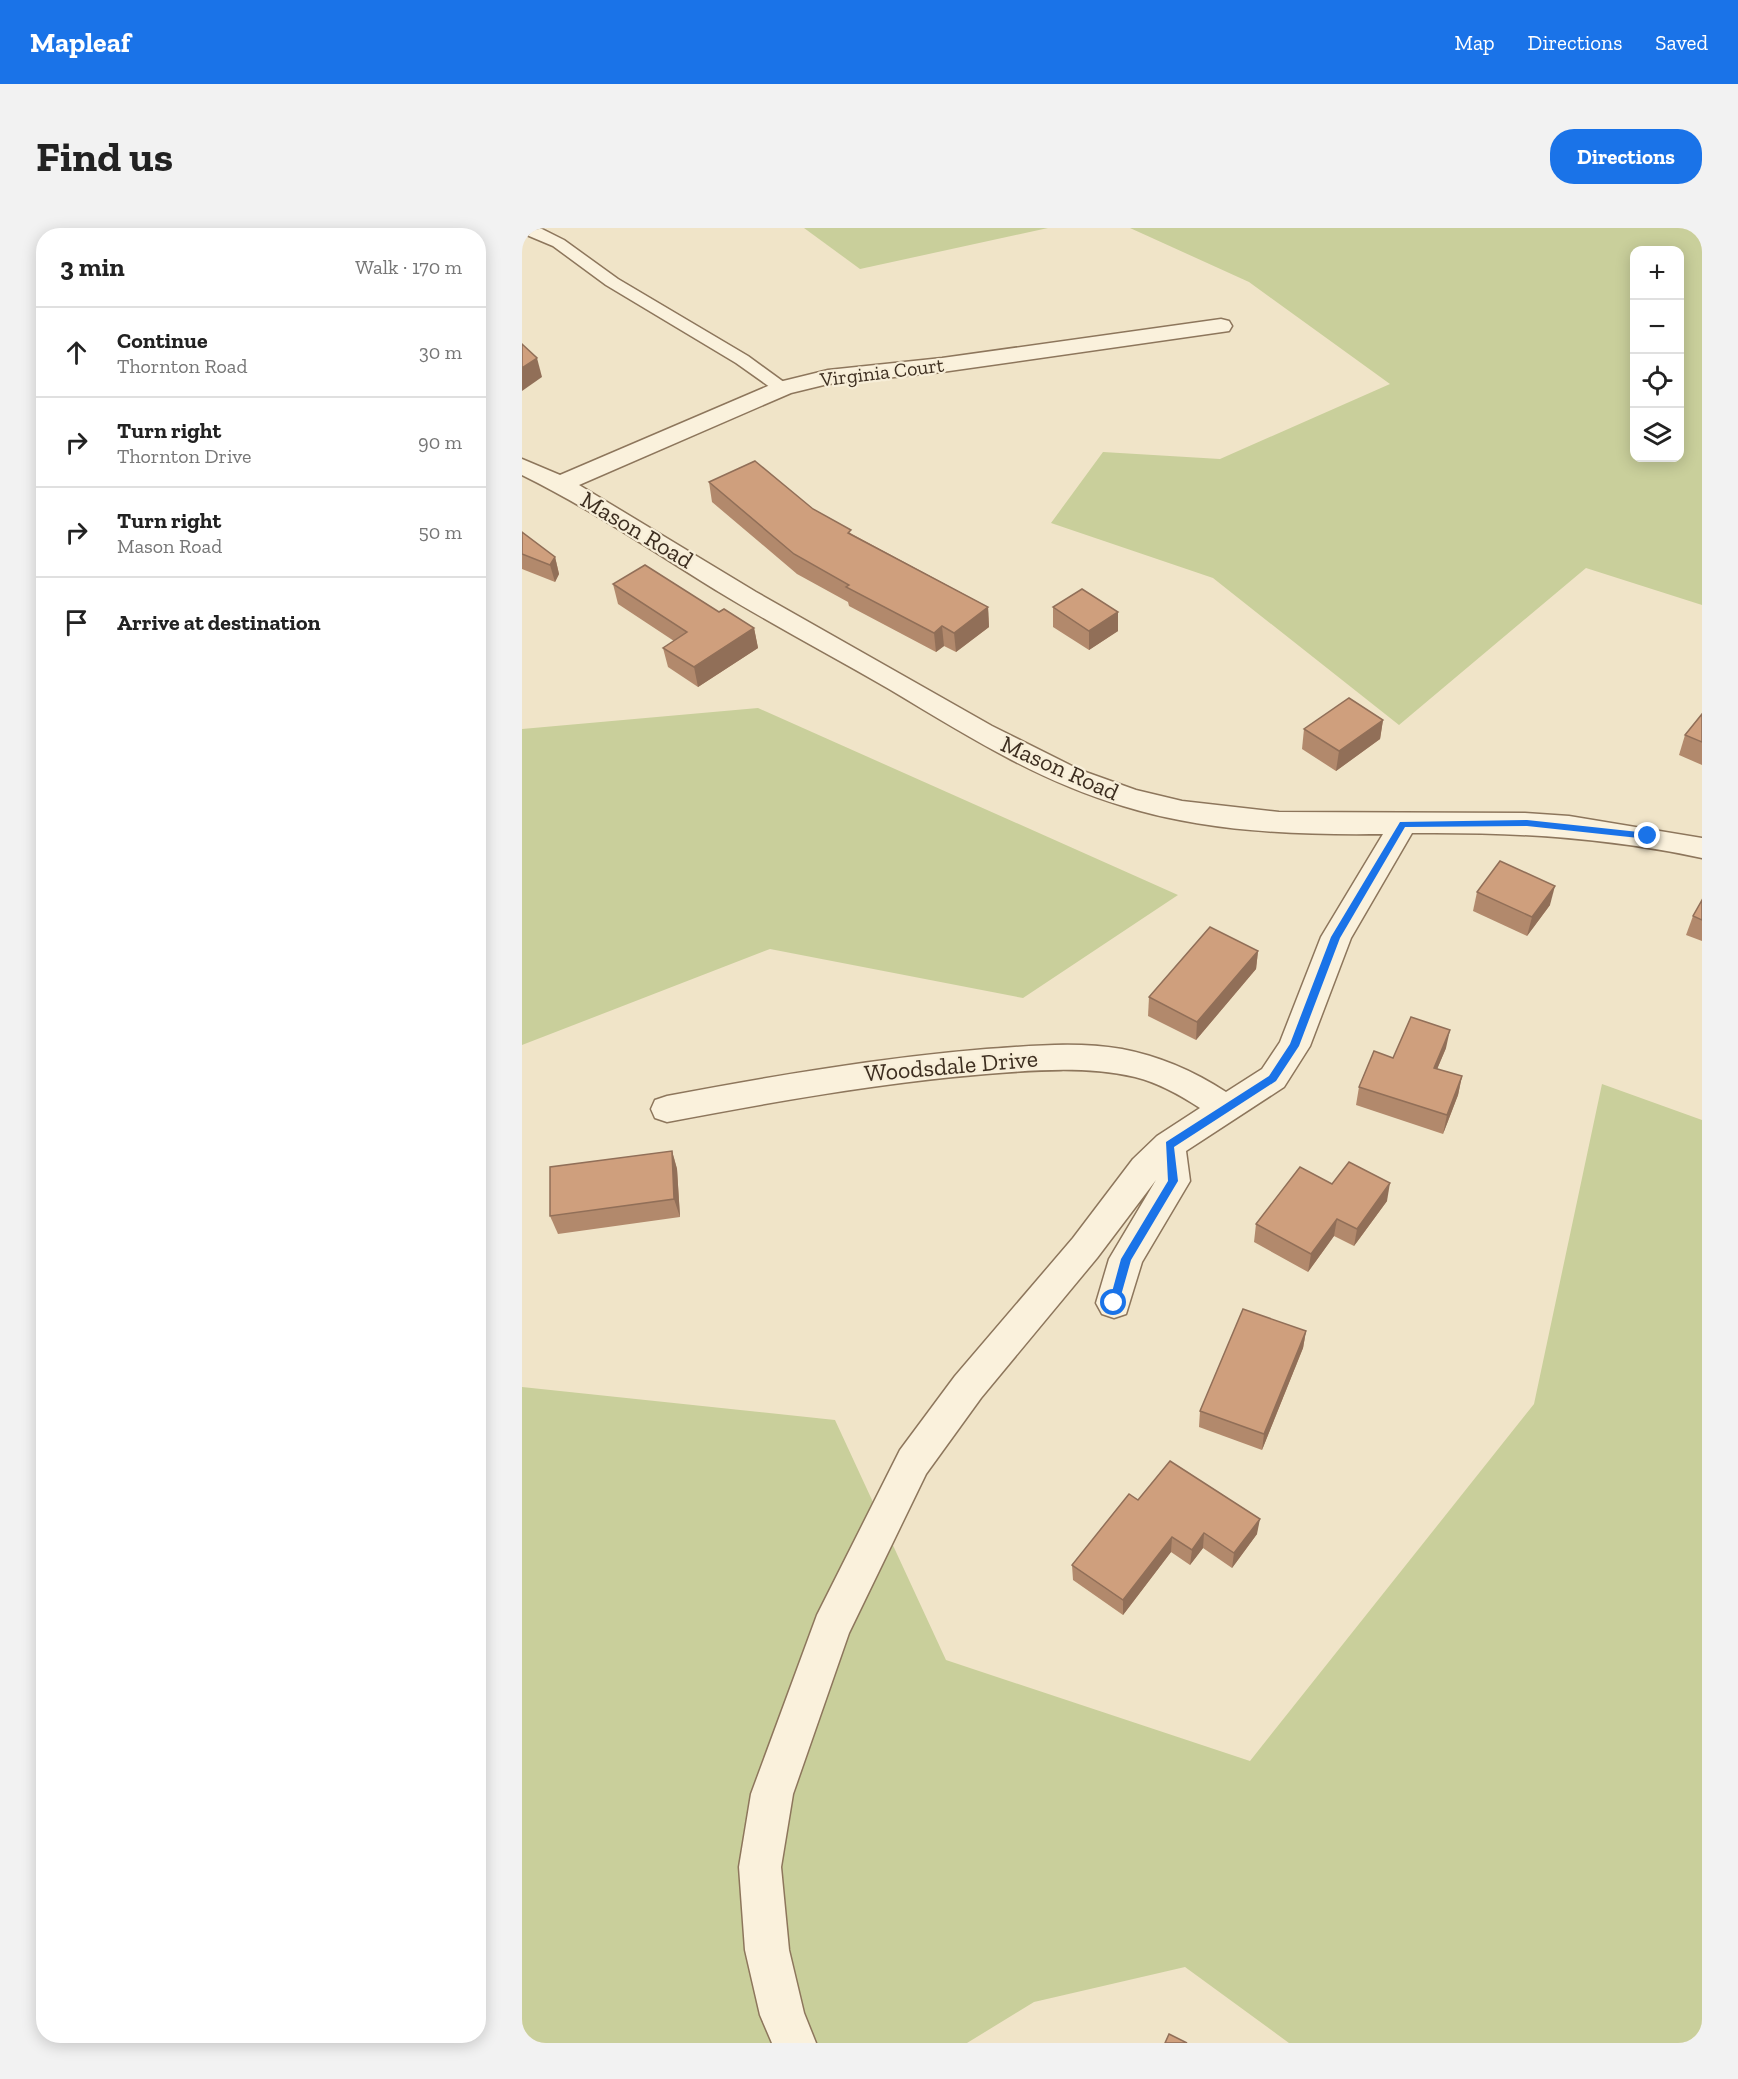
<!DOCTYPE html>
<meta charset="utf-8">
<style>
body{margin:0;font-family:"Zilla Slab",serif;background:#f2f2f2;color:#222}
.controls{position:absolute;right:18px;top:18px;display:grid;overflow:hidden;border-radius:12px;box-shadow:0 3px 15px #0003}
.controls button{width:54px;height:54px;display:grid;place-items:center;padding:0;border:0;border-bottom:2px solid #e0e0e0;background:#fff;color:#222;font:30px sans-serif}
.stop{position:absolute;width:18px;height:18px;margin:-14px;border:4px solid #1a73e8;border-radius:50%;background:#fff}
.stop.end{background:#1a73e8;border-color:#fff;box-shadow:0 2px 6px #0008}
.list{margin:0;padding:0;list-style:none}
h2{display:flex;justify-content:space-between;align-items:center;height:78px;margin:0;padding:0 24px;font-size:26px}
h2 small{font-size:20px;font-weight:400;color:#767676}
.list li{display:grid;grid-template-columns:39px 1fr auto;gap:18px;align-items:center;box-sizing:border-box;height:90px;padding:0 24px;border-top:2px solid #e0e0e0}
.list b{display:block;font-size:22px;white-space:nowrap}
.list p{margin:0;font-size:20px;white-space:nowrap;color:#767676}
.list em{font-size:20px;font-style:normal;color:#767676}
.icon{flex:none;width:33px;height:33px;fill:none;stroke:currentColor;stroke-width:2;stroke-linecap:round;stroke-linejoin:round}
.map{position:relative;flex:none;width:1180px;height:1815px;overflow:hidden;border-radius:24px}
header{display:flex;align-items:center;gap:36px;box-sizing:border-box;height:84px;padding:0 30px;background:#1a73e8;color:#fff}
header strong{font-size:28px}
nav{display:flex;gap:33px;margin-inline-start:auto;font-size:21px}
.intro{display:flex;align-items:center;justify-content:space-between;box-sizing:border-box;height:144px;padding:0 36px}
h1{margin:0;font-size:42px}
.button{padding:15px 27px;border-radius:24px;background:#1a73e8;color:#fff;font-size:21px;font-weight:700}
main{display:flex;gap:36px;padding:0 36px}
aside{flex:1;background:#fff;border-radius:24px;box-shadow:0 3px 15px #0003}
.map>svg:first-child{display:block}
</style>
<header>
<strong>Mapleaf</strong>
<nav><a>Map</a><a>Directions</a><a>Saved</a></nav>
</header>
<div class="intro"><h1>Find us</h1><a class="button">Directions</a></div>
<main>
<aside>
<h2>3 min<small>Walk · 170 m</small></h2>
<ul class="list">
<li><svg class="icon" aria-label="ahead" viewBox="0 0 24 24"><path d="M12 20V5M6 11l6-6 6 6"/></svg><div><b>Continue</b><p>Thornton Road</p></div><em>30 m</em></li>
<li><svg class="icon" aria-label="right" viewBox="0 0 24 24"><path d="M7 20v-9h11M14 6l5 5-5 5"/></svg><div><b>Turn right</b><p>Thornton Drive</p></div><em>90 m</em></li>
<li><svg class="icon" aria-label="right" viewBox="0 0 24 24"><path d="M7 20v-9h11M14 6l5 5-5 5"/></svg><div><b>Turn right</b><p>Mason Road</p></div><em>50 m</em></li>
<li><svg class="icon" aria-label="arrive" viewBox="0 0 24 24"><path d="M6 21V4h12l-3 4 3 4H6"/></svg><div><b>Arrive at destination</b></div></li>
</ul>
</aside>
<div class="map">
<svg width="1180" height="1815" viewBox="0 0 1180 1815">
<rect width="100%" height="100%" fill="#f0e4c8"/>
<g fill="#c9cf9b" fill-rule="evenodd">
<path d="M282 0H526L338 41Z"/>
<path d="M608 0H1180V377L1064 340 877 497 691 350 529 295 581 224 698 231 868 156 727 54ZM1112 22H1158V230H1112Z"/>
<path d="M236 480 656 667 501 770 248 721 0 817V501Z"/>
<path d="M1080 856 1180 892V1815H767L663 1739 512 1774 445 1815H0V1159L313 1192 424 1432 728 1533 1012 1176Z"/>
</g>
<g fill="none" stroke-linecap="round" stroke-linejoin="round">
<g stroke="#8d765c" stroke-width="3">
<path id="lane" d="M0 0H18L42 12 96 51 226 128 270 160 267 164H255L214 135 84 57 31 18 0 5Z"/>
</g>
<g stroke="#8d765c" stroke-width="3">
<path id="street" d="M699 91 707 93 710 98 707 103 420 144 306 156 269 165 57 257 234 364 470 498 558 542 614 562 660 573 757 584 1003 585 1047 588 1180 610V630C1082 609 990 604 890 605L829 710 788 818 762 859 664 923 668 953 620 1034 604 1086 592 1090 580 1086 574 1075 587 1031 634 952 575 1030 459 1170 404 1246 327 1405 271 1566 259 1639 267 1722 282 1785 294 1815H250L238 1787 223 1722 217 1639 229 1566 295 1387 378 1222 433 1148 551 1010 611 931 635 908 678 880C658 867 637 855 613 849 564 838 514 842 464 846 356 855 251 874 145 894L133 890 129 881 133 872 145 868C251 848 356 830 464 821 509 818 555 813 600 821 637 828 672 843 704 864L740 841 758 814 799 709 861 606C773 607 685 604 601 578 516 553 442 506 367 461 310 428 253 398 197 364 132 324 69 281 0 247V231L38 247 253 155 306 142 420 130Z"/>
</g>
<use href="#lane" fill="#faf1dc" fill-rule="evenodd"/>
<use href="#street" fill="#faf1dc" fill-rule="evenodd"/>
</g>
<g fill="#b2896c">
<path d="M187 254 291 281 330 306 466 379 467 399 434 424 422 418 414 424 327 378 326 374 275 346 190 274Z"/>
<path d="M0 304 33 329 37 346 33 354 0 341Z"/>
<path d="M91 356 197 384 232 400 236 420 176 459 146 439 141 420 152 413 96 376Z"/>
<path d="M531 379 596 384V403L567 422 531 399Z"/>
<path d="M1180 486V537L1157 527 1163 507Z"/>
<path d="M861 492 858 511 814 543 780 521 782 501Z"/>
<path d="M955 664 1028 677 1005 708 951 683Z"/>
<path d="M1180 672V713L1164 707 1171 688Z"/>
<path d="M736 723 734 741 674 812 626 788 627 769Z"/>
<path d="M924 820 915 841 940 848 936 867 921 906 834 877 837 859 871 830Z"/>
<path d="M150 923 155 941 158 989 36 1006 28 988Z"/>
<path d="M810 956 865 973 832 1018 812 1008 786 1044 732 1014 734 996Z"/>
<path d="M784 1103 781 1120 740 1222 677 1199 678 1183Z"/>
<path d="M616 1272 735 1306 710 1340 681 1320 668 1337 649 1324 601 1387 551 1352 550 1337Z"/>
</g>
<g fill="#916f58">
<path d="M15 130 20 149 0 163V140Z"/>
<path d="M33 329 37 346 33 354 28 337Z"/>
<path d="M466 379 467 399 434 424 432 405Z"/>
<path d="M596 384V403L567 422V403Z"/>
<path d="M420 398 422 418 414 424 412 405Z"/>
<path d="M232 400 236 420 176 459 172 439Z"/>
<path d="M861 492 858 511 814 543 817 523Z"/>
<path d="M1033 658 1028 677 1005 708 1010 689Z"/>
<path d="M736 723 734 741 674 812 675 794Z"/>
<path d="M928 802 924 820 908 858 912 840Z"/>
<path d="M940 848 936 867 921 906 925 887Z"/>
<path d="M150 923 155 941 158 989 152 971Z"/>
<path d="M868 955 865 973 832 1018 835 1001Z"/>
<path d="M815 991 812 1008 786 1044 789 1026Z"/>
<path d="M784 1103 781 1120 740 1222 742 1206Z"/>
<path d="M738 1291 735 1306 710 1340 712 1325Z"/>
<path d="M682 1305 681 1320 668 1337 670 1322Z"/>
<path d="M650 1309 649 1324 601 1387V1372Z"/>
</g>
<g fill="#cf9f7d" stroke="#916f58" stroke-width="1.5">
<path d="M0 116 15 130 0 140Z"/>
<path d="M233 233 291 281 329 302 326 305 466 379 432 405 420 398 412 405 324 359 327 357 272 326 187 254Z"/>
<path d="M0 304 33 329 28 337 0 326Z"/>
<path d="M123 337 197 384 202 381 232 400 172 439 141 420 165 404 91 356Z"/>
<path d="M560 361 596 384 567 403 531 379Z"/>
<path d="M827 470 861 492 817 523 782 501Z"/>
<path d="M1180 486V514L1163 507Z"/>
<path d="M978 633 1033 658 1010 689 955 664Z"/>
<path d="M1180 672V692L1171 688Z"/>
<path d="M688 699 736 723 675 794 627 769Z"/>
<path d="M889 789 928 802 912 840 940 848 925 887 837 859 852 823 871 830Z"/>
<path d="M150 923 152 971 28 988V939Z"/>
<path d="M827 934 868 955 835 1001 815 991 789 1026 734 996 778 939 810 956Z"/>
<path d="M721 1081 784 1103 742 1206 678 1183Z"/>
<path d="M648 1233 738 1291 712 1325 682 1305 670 1322 650 1309 601 1372 550 1337 607 1266 616 1272Z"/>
<path d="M647 1806 665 1815H643Z"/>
</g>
<path fill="#1a73e8" d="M1005 592 1126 605 1130 608 1126 611 1005 598 883 599 818 710 777 818 754 853 652 919 656 953 609 1032 596 1078H588L587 1075 599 1031 646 953 644 914 747 848 768 816 809 709 878 594Z"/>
<g text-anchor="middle" stroke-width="4.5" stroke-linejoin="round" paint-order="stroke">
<g font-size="20" fill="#3d2e20" stroke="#f7eed8">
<text transform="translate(360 144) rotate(-7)" y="7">Virginia Court</text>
</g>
<g font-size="24" fill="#3d2e20" stroke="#f7eed8">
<text transform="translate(115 302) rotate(31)" y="8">Mason Road</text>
<text transform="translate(538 540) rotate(24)" y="8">Mason Road</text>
<text transform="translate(429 838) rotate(-5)" y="8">Woodsdale Drive</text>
</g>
</g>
</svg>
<div class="controls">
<button>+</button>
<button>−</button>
<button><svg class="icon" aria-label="locate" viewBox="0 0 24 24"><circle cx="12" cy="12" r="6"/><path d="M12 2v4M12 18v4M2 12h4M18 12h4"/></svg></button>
<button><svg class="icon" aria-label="layers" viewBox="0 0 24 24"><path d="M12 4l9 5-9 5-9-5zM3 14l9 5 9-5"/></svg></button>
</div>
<div class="stop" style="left:592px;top:1075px"></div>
<div class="stop end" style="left:1126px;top:608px"></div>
</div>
</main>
